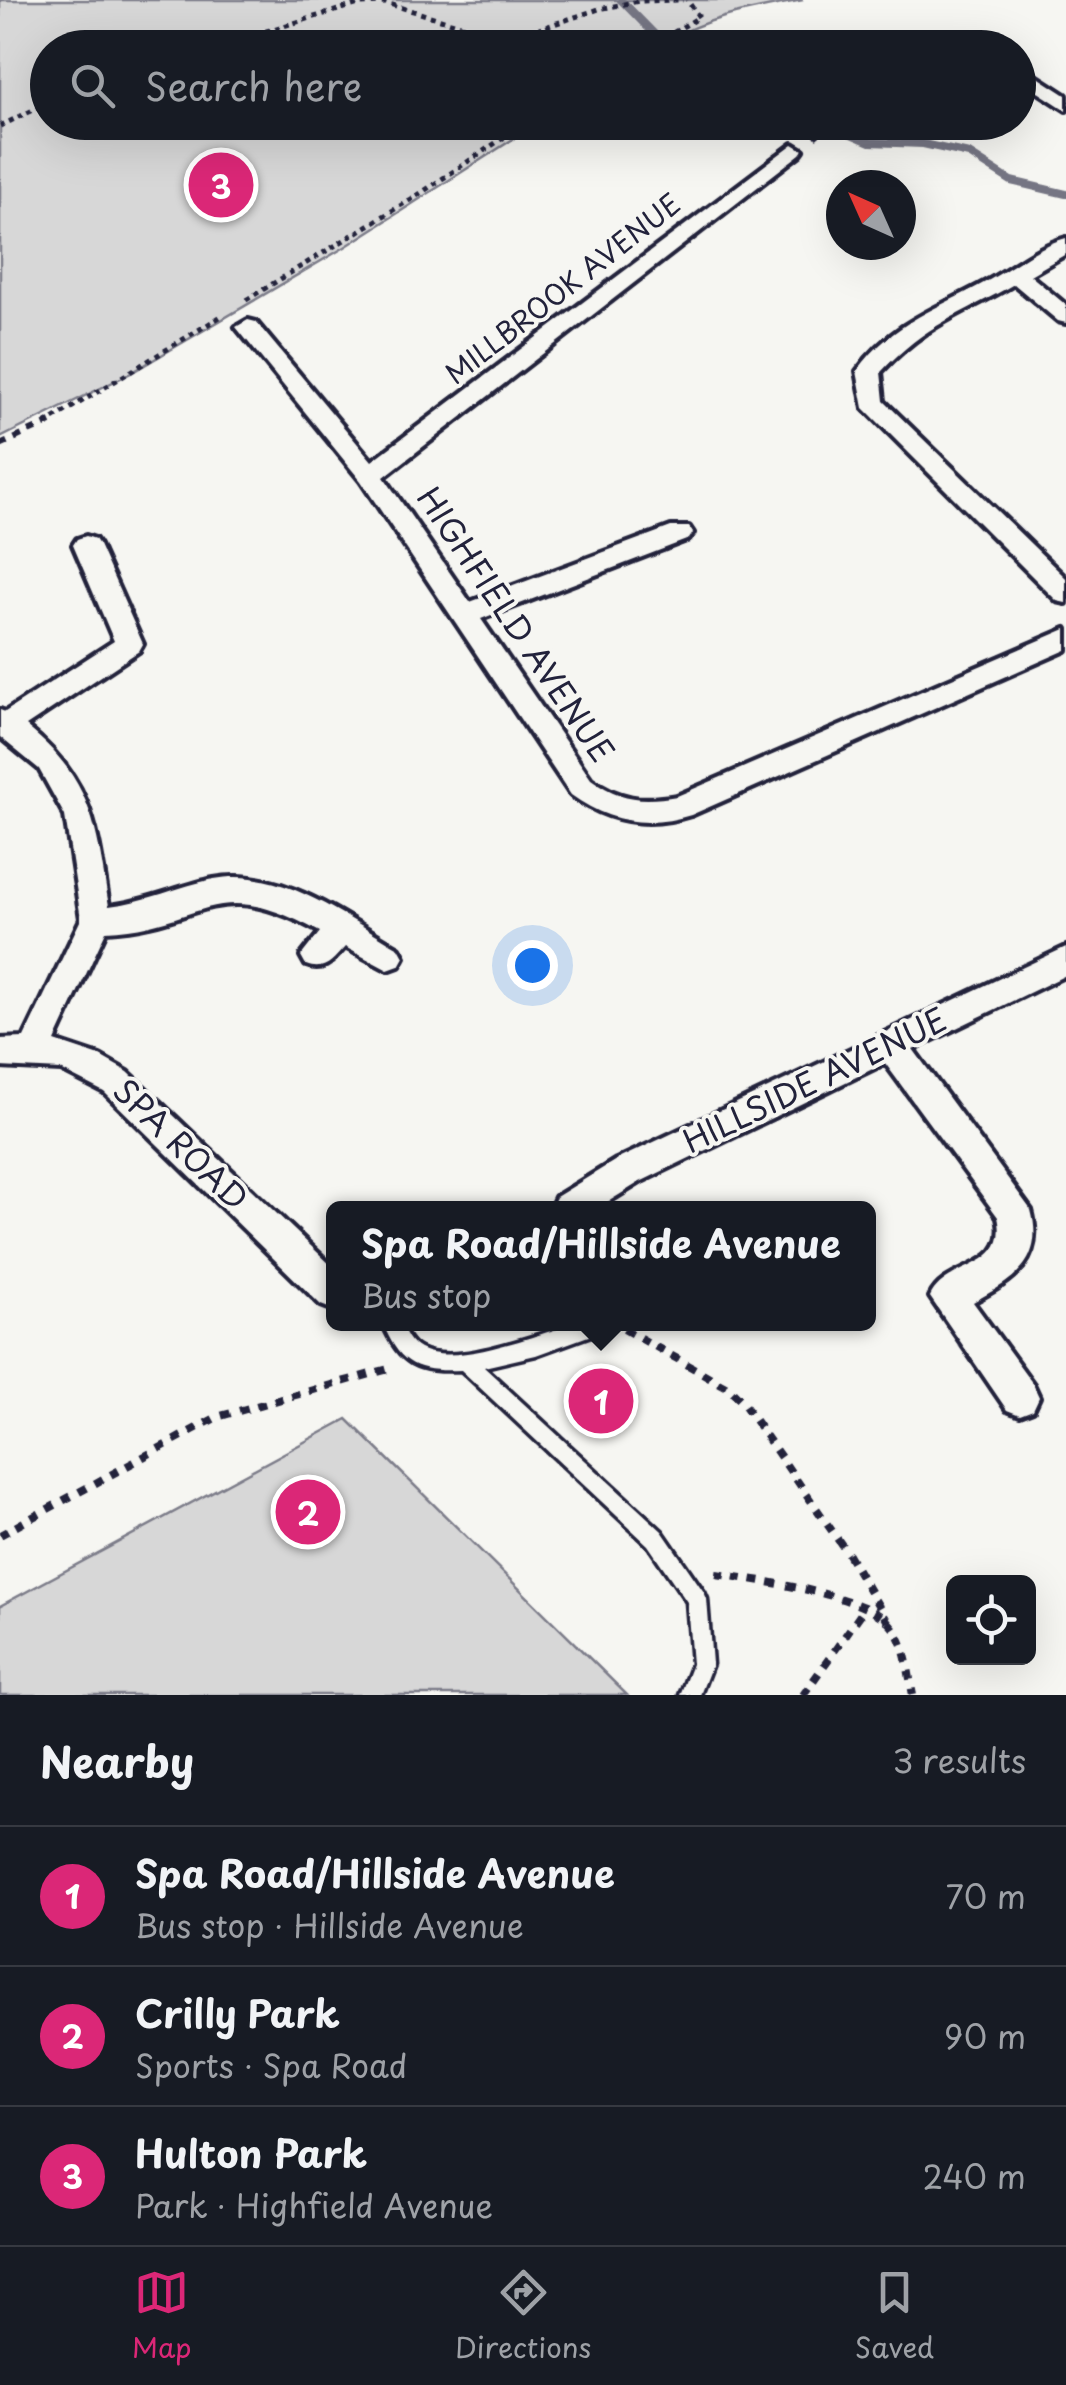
<!DOCTYPE html>
<meta charset="utf-8">
<style>
body{margin:0;font-family:"Playpen Sans",sans-serif;background:#242831;color:#f1f3f6}
.controls{position:absolute;right:30px;bottom:30px;display:grid;overflow:hidden;border-radius:15px;box-shadow:0 10px 40px #0002}
.controls button{width:90px;height:90px;display:grid;place-items:center;padding:0;border:0;border-bottom:2px solid #363941;background:#171b24;color:#f1f3f6;font:50px sans-serif}
.compass{position:absolute;left:826px;top:170px;width:90px;height:90px;border-radius:50%;background:#171b24;box-shadow:0 10px 40px #0002;rotate:315deg}
.you{position:absolute;left:532px;top:965px;width:35px;height:35px;margin:-25px;border:8px solid #fff;border-radius:50%;background:#1a73e8;box-shadow:0 0 0 15px #1a73e833}
.badge{display:grid;place-items:center;width:65px;height:65px;border-radius:50%;background:#db2777;color:#fff;font-size:32px;font-weight:700}
.pin{position:absolute;translate:-50% -50%;border:5px solid #fff;box-shadow:0 2px 10px #0006}
.popup{position:absolute;left:326px;top:1201px;width:550px;height:130px;box-sizing:border-box;display:grid;place-content:center;border-radius:15px;background:#171b24;filter:drop-shadow(0 2px 8px #0005);font-size:32px;white-space:nowrap;color:#9ea1a6}
.popup b{font-size:38px;color:#f1f3f6}
.popup::after{content:'';position:absolute;left:50%;top:100%;margin-left:-20px;border:20px solid transparent;border-top-color:#171b24}
.list{margin:0;padding:0;list-style:none}
h2{display:flex;justify-content:space-between;align-items:center;height:130px;margin:0;padding:0 40px;font-size:42px}
h2 small{font-size:32px;font-weight:400;color:#9ea1a6}
.list li{display:grid;grid-template-columns:65px 1fr auto;gap:30px;align-items:center;box-sizing:border-box;height:140px;padding:0 40px;border-top:2px solid #363941}
.list b{display:block;font-size:38px;white-space:nowrap}
.list p{margin:0;font-size:32px;white-space:nowrap;color:#9ea1a6}
.list em{font-size:32px;font-style:normal;color:#9ea1a6}
.icon{flex:none;width:55px;height:55px;fill:none;stroke:currentColor;stroke-width:2;stroke-linecap:round;stroke-linejoin:round}
.map{position:relative;flex:none;width:1066px;height:1695px;overflow:hidden}
.search{position:absolute;background:#171b24;box-shadow:0 10px 40px #0002;left:30px;right:30px;top:30px;height:110px;display:flex;align-items:center;gap:25px;box-sizing:border-box;padding:0 35px;border-radius:55px;color:#9ea1a6;font-size:38px}
.sheet{height:550px;background:#171b24}
nav{display:flex;justify-content:space-around;align-items:center;box-sizing:border-box;height:140px;border-top:2px solid #363941;background:#171b24;font-size:28px;color:#9ea1a6}
nav a{display:grid;justify-items:center;gap:5px}
nav .on{color:#db2777}
.map>svg:first-child{display:block}
</style>
<div class="map">
<svg width="1066" height="1695" viewBox="0 0 1066 1695">
<rect width="100%" height="100%" fill="#f6f6f2"/>
<filter id="ink" filterUnits="userSpaceOnUse"><feTurbulence type="fractalNoise" baseFrequency=".01" numOctaves="2"/><feDisplacementMap in="SourceGraphic" scale="20" xChannelSelector="R" yChannelSelector="G"/><feConvolveMatrix kernelMatrix="1 2 1 2 8 2 1 2 1" color-interpolation-filters="sRGB"/></filter>
<g filter="url(#ink)">
<g fill="#d7d7d7" stroke="#7c7c89" stroke-width="2.5">
<path d="M0 0H803C756 9 709 16 667 41L677 47 48 48V122L538 123 345 247 131 373 0 438Z"/>
<path d="M347 1419 627 1695H0V1606Z"/>
</g>
<g fill="none" stroke-linecap="round" stroke-linejoin="round">
<g stroke="#757583" stroke-width="8">
<path d="M621 0 668 48"/>
<path d="M823 122 870 142 923 144 969 154 1011 181 1066 194"/>
</g>
<g stroke="#22223b" stroke-width="7">
<path id="lane" d="M383 1324H401C405 1333 410 1344 420 1349 457 1368 537 1333 576 1324 586 1322 598 1324 608 1324L605 1330 536 1355 484 1367 662 1531 704 1592 707 1599 712 1664 700 1695H680L692 1664 687 1602 648 1545 461 1370C417 1372 400 1365 383 1324Z"/>
</g>
<g stroke="#22223b" stroke-width="8">
<g id="street">
<path d="M942 42H962L971 48H933Z"/>
<path d="M1018 64 1066 95V110L1018 79Z"/>
<path d="M793 144 803 150 800 154 384 477 470 602 671 527H689L693 533 689 539 481 619 591 779C620 800 642 802 677 796L1066 629V650L691 815C647 829 608 822 571 795L361 481 236 327 248 320 256 322 372 461Z"/>
<path d="M1066 238V254L1030 275 1066 305V323L1058 321 1014 284C959 316 927 323 881 372L884 401 1066 578V603L1057 601 864 408 857 371C894 320 940 308 991 279 1014 266 1040 245 1066 238Z"/>
<path d="M86 536 95 539 99 545 143 644 139 651 26 726C93 780 96 826 109 906 146 902 179 886 214 879 280 866 345 917 399 948L404 957 399 966 388 970 345 947C332 961 325 972 306 965L301 956 320 932C212 872 206 926 106 931L55 1041 100 1056 128 1072 334 1268V1310L321 1305 104 1092 61 1070 0 1067V1039L24 1038 81 919 65 816 39 769 0 737V710L5 712 114 641 73 545 77 539Z"/>
<path d="M1066 947V975L913 1049 1031 1210C1045 1261 1014 1280 973 1302L1033 1384 1039 1397 1033 1410 1020 1415 1007 1410 930 1297C946 1261 1011 1271 998 1217L885 1063 640 1182 598 1208H551L556 1197 616 1160Z"/>
</g>
</g>
<g stroke="#22223b" stroke-width="5" stroke-dasharray="5 5" stroke-linecap="butt">
<path d="M208 48 359 4 386 3 491 34 527 33 599 9 639 1 683 0"/>
<path d="M648 48 699 17 687 0"/>
<path d="M0 126 48 103"/>
<path d="M815 137 834 122"/>
<path d="M246 300 418 195 527 122"/>
<path d="M45 424 223 315"/>
</g>
<path stroke="#22223b" stroke-width="6" stroke-dasharray="8 8" stroke-linecap="butt" d="M0 445 51 422"/>
<g stroke="#22223b" stroke-width="8" stroke-dasharray="9 9" stroke-linecap="butt">
<path d="M624 1329 729 1388 741 1400 848 1554 888 1622"/>
<path d="M0 1535 217 1417 392 1368"/>
<path d="M716 1574C757 1580 860 1594 888 1622 906 1639 908 1672 913 1695"/>
<path d="M803 1695 865 1608"/>
</g>
<use href="#lane" fill="#f6f6f2" fill-rule="evenodd"/>
<use href="#street" fill="#f6f6f2" fill-rule="evenodd"/>
</g>
</g>
<g text-anchor="middle" stroke-width="8" stroke-linejoin="round" paint-order="stroke">
<g font-size="28" fill="#22223b" stroke="#f6f6f2">
<text transform="translate(563 289) rotate(-38)" y="10">MILLBROOK AVENUE</text>
</g>
<g font-size="32" fill="#22223b" stroke="#f6f6f2">
<text transform="translate(515 625) rotate(56)" y="11">HIGHFIELD AVENUE</text>
<text transform="translate(815 1081) rotate(-26)" y="11">HILLSIDE AVENUE</text>
<text transform="translate(180 1145) rotate(44)" y="11">SPA ROAD</text>
</g>
</g>
</svg>
<div class="controls">
<button><svg class="icon" aria-label="locate" viewBox="0 0 24 24"><circle cx="12" cy="12" r="6"/><path d="M12 2v4M12 18v4M2 12h4M18 12h4"/></svg></button>
</div>
<svg class="compass" viewBox="-18 -18 36 36"><path d="M0-13l5 13h-10z" fill="#e53935"/><path d="M0 13l5-13h-10z" fill="#9ea1a6"/></svg>
<div class="you"></div>
<div class="pin badge" style="left:601px;top:1401px">1</div>
<div class="popup"><b>Spa Road/Hillside Avenue</b>Bus stop</div>
<div class="pin badge" style="left:308px;top:1512px">2</div>
<div class="pin badge" style="left:221px;top:185px">3</div>
<div class="search"><svg class="icon" aria-label="search" viewBox="0 0 24 24"><circle cx="10" cy="10" r="6"/><path d="M15 15l6 6"/></svg>Search here</div>
</div>
<section class="sheet">
<h2>Nearby<small>3 results</small></h2>
<ul class="list">
<li><span class="badge">1</span><div><b>Spa Road/Hillside Avenue</b><p>Bus stop · Hillside Avenue</p></div><em>70 m</em></li>
<li><span class="badge">2</span><div><b>Crilly Park</b><p>Sports · Spa Road</p></div><em>90 m</em></li>
<li><span class="badge">3</span><div><b>Hulton Park</b><p>Park · Highfield Avenue</p></div><em>240 m</em></li>
</ul>
</section>
<nav>
<a class="on"><svg class="icon" aria-label="map" viewBox="0 0 24 24"><path d="M3 6l6-2 6 2 6-2v14l-6 2-6-2-6 2zM9 4v14M15 6v14"/></svg>Map</a>
<a><svg class="icon" aria-label="directions" viewBox="0 0 24 24"><path d="M12 3l9 9-9 9-9-9zM9 14v-3h6M13 9l2 2-2 2"/></svg>Directions</a>
<a><svg class="icon" aria-label="saved" viewBox="0 0 24 24"><path d="M7 4h10v16l-5-4-5 4z"/></svg>Saved</a>
</nav>
